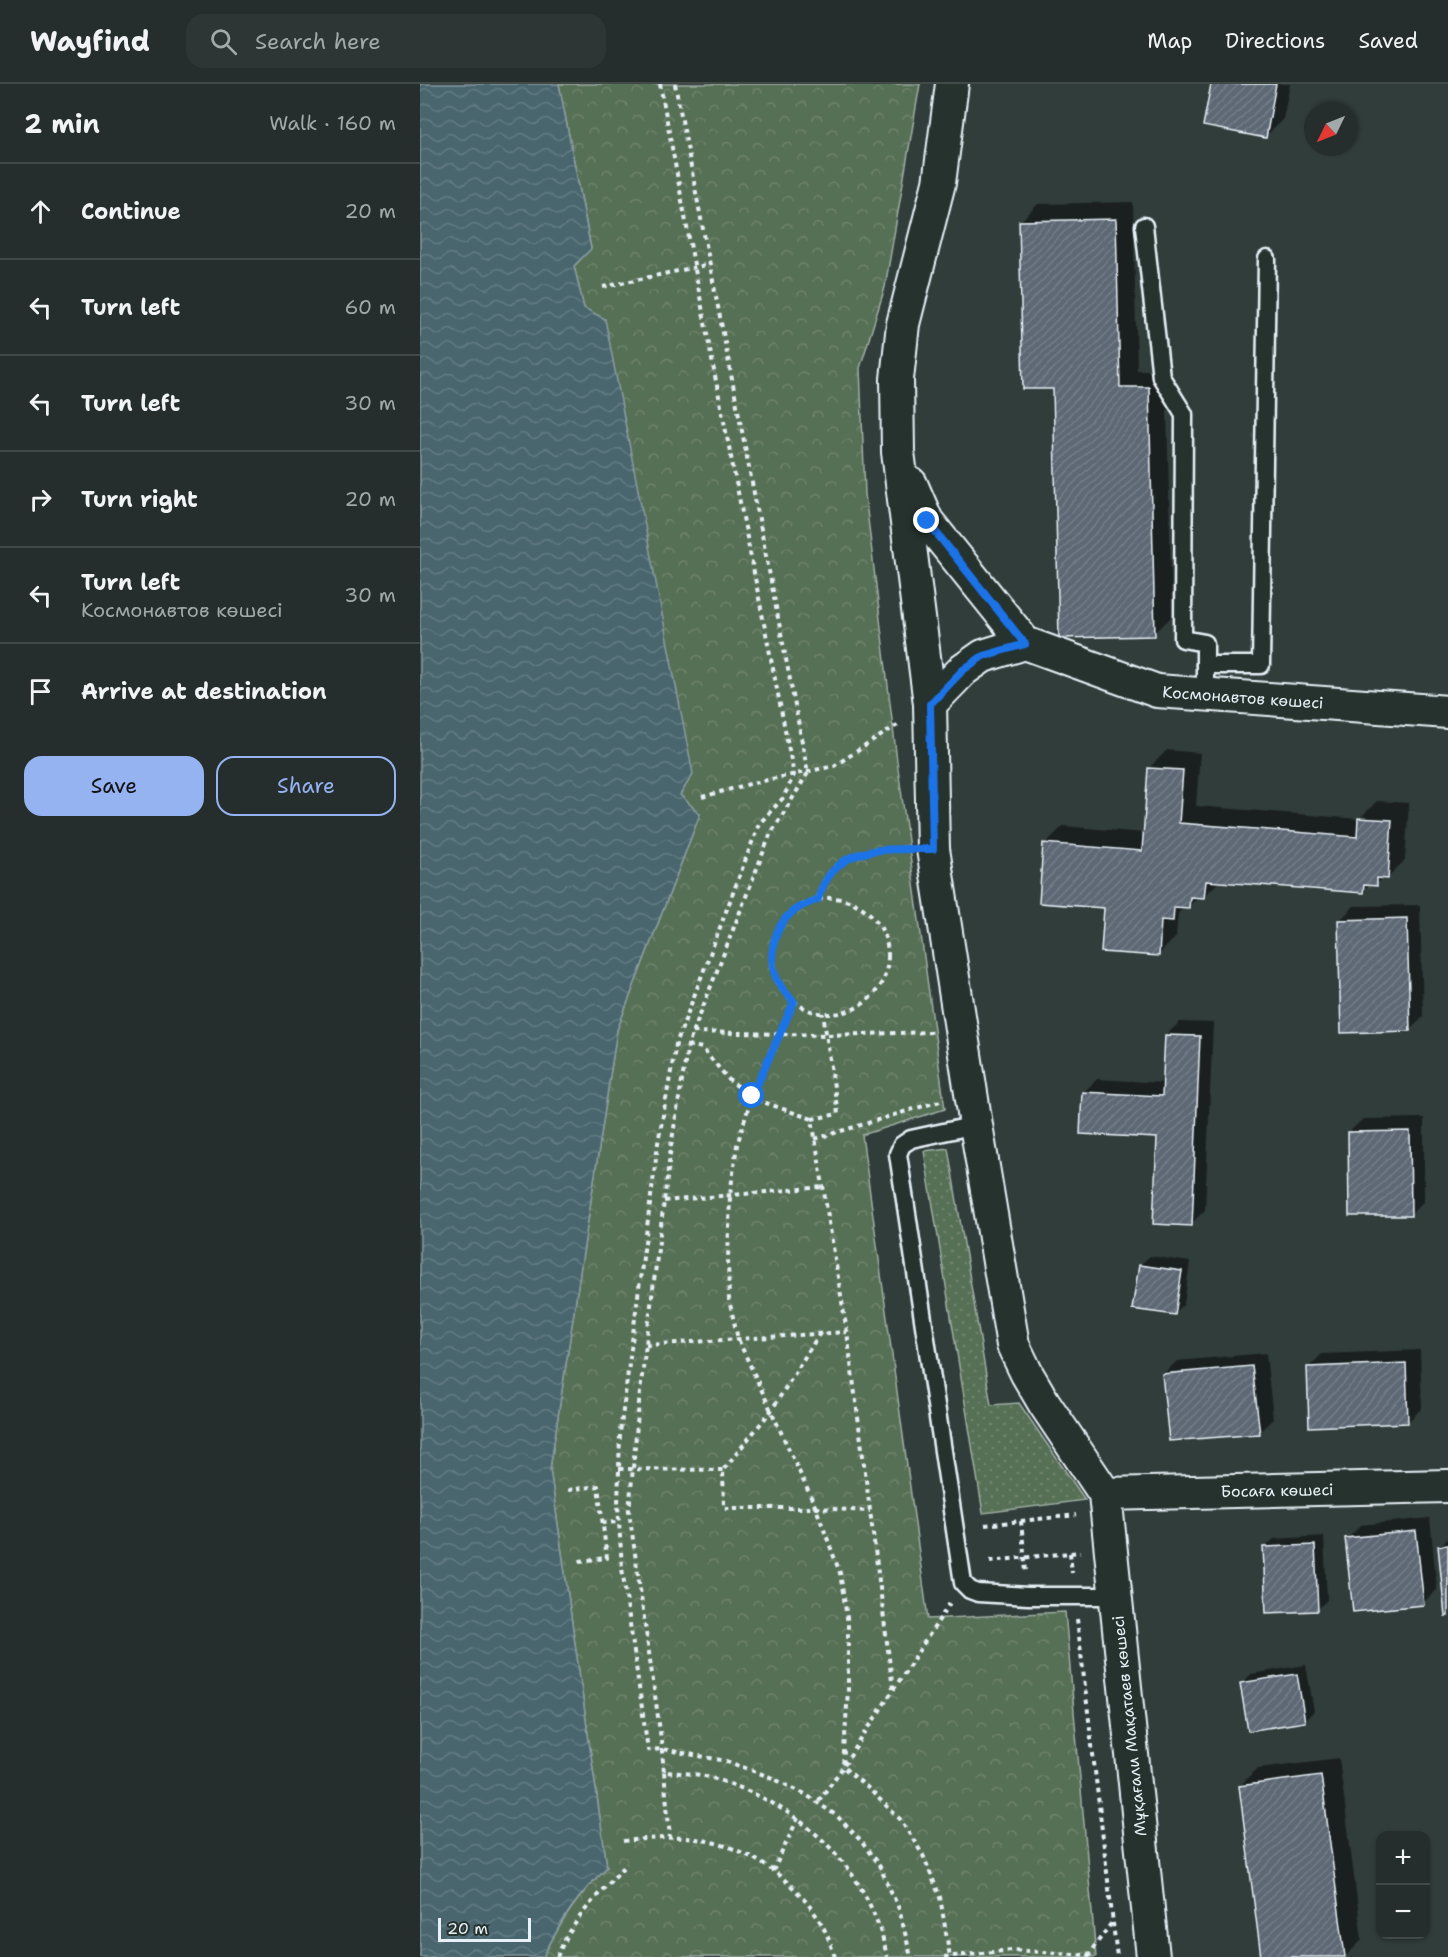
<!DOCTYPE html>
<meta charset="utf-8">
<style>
body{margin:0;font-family:"Shantell Sans",sans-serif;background:#2d3634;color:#f1f3f6}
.controls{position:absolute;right:18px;bottom:18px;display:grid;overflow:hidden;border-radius:12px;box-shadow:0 2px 4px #0004}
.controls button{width:54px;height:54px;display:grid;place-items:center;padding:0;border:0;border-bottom:2px solid #424a48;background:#252e2c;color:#f1f3f6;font:30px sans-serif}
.compass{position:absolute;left:884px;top:18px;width:54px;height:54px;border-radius:50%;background:#252e2c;box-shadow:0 2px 4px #0004;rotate:227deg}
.scale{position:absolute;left:18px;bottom:15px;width:93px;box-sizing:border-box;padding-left:6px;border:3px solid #e8f1f8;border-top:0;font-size:16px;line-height:21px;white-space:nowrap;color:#e8f1f8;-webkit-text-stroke:4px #26332d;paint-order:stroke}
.stop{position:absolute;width:18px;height:18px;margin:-14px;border:4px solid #1a73e8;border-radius:50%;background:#fff}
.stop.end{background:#1a73e8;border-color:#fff;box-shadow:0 2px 6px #0008}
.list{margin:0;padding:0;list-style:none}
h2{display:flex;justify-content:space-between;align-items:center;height:78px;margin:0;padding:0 24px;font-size:26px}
h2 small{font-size:20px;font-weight:400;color:#a3a8a9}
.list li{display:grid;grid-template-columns:39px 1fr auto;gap:18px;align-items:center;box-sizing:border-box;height:96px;padding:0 24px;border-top:2px solid #424a48}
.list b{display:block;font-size:22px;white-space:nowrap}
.list p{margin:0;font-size:20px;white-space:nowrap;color:#a3a8a9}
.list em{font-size:20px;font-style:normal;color:#a3a8a9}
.actions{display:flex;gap:12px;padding:18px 24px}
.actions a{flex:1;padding:14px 0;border:2px solid #95b2f1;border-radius:18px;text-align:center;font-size:21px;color:#95b2f1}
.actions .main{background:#95b2f1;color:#111}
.icon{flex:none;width:33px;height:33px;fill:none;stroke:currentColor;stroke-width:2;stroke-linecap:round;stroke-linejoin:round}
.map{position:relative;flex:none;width:1028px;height:1873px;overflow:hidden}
header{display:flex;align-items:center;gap:36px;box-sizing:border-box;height:84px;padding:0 30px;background:#252e2c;border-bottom:2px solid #424a48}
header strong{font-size:28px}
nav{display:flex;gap:33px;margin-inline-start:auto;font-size:21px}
.search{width:420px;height:54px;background:#2d3634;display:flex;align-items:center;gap:15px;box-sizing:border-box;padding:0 21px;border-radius:18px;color:#a3a8a9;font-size:22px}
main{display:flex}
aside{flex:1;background:#252e2c}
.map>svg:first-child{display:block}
</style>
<header>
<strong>Wayfind</strong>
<div class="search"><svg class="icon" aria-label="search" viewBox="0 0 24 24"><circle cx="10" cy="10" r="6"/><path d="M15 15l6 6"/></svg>Search here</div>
<nav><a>Map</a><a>Directions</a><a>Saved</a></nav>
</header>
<main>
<aside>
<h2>2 min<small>Walk · 160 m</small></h2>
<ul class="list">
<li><svg class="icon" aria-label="ahead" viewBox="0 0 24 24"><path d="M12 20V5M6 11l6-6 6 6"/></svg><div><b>Continue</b></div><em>20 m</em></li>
<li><svg class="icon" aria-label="left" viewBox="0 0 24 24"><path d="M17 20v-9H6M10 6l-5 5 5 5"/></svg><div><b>Turn left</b></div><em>60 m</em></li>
<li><svg class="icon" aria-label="left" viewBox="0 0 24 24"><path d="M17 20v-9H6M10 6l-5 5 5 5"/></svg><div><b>Turn left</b></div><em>30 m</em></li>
<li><svg class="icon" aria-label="right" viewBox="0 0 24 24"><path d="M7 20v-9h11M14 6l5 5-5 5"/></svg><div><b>Turn right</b></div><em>20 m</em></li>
<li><svg class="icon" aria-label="left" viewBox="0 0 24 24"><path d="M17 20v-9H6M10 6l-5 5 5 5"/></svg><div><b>Turn left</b><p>Космонавтов көшесі</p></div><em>30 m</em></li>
<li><svg class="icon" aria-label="arrive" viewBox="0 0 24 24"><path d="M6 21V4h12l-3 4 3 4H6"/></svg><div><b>Arrive at destination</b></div></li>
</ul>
<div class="actions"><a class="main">Save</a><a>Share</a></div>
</aside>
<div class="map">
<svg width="1028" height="1873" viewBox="0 0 1028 1873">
<defs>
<pattern id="grass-dots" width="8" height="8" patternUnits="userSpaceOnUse" patternTransform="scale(1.5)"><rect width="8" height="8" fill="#576f54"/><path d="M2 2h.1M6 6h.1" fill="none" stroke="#6f846d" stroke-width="1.8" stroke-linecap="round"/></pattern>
<pattern id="park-crowns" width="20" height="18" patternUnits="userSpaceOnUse" patternTransform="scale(1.5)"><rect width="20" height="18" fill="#576f54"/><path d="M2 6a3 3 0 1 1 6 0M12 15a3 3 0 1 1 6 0" fill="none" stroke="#6f846d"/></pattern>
<pattern id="water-waves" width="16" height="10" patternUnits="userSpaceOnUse" patternTransform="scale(1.5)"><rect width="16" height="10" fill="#49656e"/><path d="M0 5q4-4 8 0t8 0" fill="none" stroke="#637c83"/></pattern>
<pattern id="building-hatch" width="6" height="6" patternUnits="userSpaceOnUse" patternTransform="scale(1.5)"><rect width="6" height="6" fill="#5d6774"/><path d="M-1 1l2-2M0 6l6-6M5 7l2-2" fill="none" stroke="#747d89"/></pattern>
</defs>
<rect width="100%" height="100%" fill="#313d3b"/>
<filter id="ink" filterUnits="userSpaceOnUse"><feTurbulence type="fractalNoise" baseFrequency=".0167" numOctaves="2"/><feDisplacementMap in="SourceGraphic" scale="12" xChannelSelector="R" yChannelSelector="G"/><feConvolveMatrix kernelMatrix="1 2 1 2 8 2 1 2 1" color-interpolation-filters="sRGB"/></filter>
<g filter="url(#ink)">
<path fill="url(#grass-dots)" stroke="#a0b0a6" stroke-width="1.5" d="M528 1064 571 1321 599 1319 665 1416 563 1429 504 1067Z"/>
<path fill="url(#park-crowns)" stroke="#a0b0a6" stroke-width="1.5" d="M139 0H500L465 203 440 284 445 410 477 677 525 1025 442 1051 508 1535 645 1528 676 1873H123C142 1835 157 1813 187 1783L130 1385 197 946 280 730 260 711 164 225 154 182 171 164Z"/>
<path fill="url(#water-waves)" stroke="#899da5" stroke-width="1.5" d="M0 0H139L171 165 154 182 164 224 185 235 273 690 260 711 280 730 197 946 130 1385 187 1783C156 1813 142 1835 123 1873H0Z"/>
<g fill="#0007">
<path d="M793 0H870L863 35 845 53Z"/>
<path d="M713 118 717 286H746L752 532 734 550 635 303 600 138 618 120Z"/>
<path d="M747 666 780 669 776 722 939 735 957 717 989 719 985 776 967 794 964 793 956 801 950 800 942 807 800 797 784 812H779L769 822H765L758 830 756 853 738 871 686 822 625 760 643 742 725 749 729 684Z"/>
<path d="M1000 821 1003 932 990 946 920 836 934 822Z"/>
<path d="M760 938 793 939 785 1126 771 1140 738 1053 663 1009 677 995 744 999 746 951Z"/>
<path d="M1004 1034V1117L991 1130 929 1048 943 1035Z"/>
<path d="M730 1172 770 1178 764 1220 755 1229 720 1181Z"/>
<path d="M1000 1266 1002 1324 988 1338 888 1284 902 1270Z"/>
<path d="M846 1269 853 1335 839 1348 743 1290 757 1277Z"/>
<path d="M1010 1434 1017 1506 1003 1519 927 1455 941 1441Z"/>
<path d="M904 1452 907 1516 898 1525 844 1464 854 1455Z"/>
<path d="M1028 1454V1530L1020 1463Z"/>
<path d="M886 1581 894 1627 885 1636 822 1600 831 1590Z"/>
<path d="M919 1674 942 1856 925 1873H842L820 1702 838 1684Z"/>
</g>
<g fill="url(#building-hatch)" stroke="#e8f1f8" stroke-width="1.5">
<path d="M791 0H856L846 54 783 42Z"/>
<path d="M696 135 700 303H729L735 552 639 554 633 305H603L599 137Z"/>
<path d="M728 684 763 686 759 739 937 753 938 734 972 736 968 795 957 794V802L944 801 943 809 786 797 784 814 770 813 769 824 754 823 753 837 741 836 739 872 681 868 684 824 619 819 623 759 722 767Z"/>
<path d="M987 834 990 947 921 949 918 836Z"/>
<path d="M745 951 780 952 772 1142 733 1140 737 1054 660 1050 662 1008 742 1012Z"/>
<path d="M990 1047 991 1132H929L928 1048Z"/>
<path d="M719 1181 762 1187 755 1231 712 1225Z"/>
<path d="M986 1279 988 1339 889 1343 887 1283Z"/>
<path d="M832 1282 840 1350 749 1357 742 1290Z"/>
<path d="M996 1447 1004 1521 933 1528 925 1454Z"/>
<path d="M895 1461 898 1527 846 1529 843 1463Z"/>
<path d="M1028 1461V1532H1025L1018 1462Z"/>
<path d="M877 1590 885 1638 828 1647 820 1599Z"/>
<path d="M901 1691 925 1873H841L819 1702Z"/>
</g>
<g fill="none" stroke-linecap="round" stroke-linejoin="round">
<g stroke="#e8f1f8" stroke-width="21">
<g id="lane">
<path d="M724 142 741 293 764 330 763 555 785 559V610"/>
<path d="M785 581H841L847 175"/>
<path d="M556 1041 491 1055 482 1061 478 1070 543 1499 550 1506 558 1509 608 1512H696"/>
</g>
</g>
<g stroke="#e8f1f8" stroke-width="36">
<g id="street">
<path d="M532 0 519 99 483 240 477 295 478 368 510 620 513 765 556 1041 593 1261 607 1290 624 1319 685 1410 733 1873"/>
<path d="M491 400 507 437 605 559 737 607 1028 628"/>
<path d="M510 620 543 586 563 572 605 559"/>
<path d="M685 1410 1028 1402"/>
</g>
</g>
<g stroke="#e8f1f8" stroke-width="4" stroke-dasharray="4.5 4.5" stroke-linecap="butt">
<path d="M240 0 295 292 374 691 363 714 339 740 256 960 238 1059 200 1349 198 1421 202 1484 228 1666 242 1665 306 1677 350 1693 385 1710 417 1732 441 1757 460 1783 479 1825 491 1873"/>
<path d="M255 0 388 689 350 751 268 961 251 1062 220 1308 209 1427 240 1647 244 1688C257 1689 272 1689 285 1692 375 1716 449 1780 467 1873"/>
<path d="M183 203 290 180"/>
<path d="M282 713 333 699 414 682 479 640"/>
<circle cx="410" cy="872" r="58"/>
<path d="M397 815C411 770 441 766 484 765"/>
<path d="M374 918 332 1012 317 1061 310 1111 308 1174 309 1216 318 1255 396 1424 420 1489 428 1540V1606L423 1683 397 1719"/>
<path d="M273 948 406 951 512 948"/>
<path d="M268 961 282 964 310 997 340 1017 392 1035 427 1248 473 1605"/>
<path d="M392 1035 418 1030 403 929"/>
<path d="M395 1055 520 1017"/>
<path d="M244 1117 403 1103"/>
<path d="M400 1249 351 1327 303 1386 304 1424H396L450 1427"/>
<path d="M226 1261 427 1248"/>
<path d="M199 1385 303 1386"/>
<path d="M148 1406 178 1402 187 1474 159 1477"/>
<path d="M601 1437 606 1488"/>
<path d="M182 1439 199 1438"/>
<path d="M565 1441 656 1431"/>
<path d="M650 1469 652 1489"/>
<path d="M570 1477 660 1468"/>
<path d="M530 1519 423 1683 447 1703 480 1735 503 1771 520 1813 530 1873"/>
<path d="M657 1535 697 1873"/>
<path d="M244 1688 250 1754"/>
<path d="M203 1757C227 1755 252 1752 276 1755 327 1762 375 1795 401 1839 407 1849 411 1862 415 1873"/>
<path d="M353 1787 378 1734"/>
<path d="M669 1872 668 1871 693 1837"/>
<path d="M137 1873C152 1836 179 1809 207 1780"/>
<path d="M524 1873 592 1866 668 1871 671 1873"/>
</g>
<use href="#lane" stroke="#26332d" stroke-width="16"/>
<use href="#street" stroke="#26332d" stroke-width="32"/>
</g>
</g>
<g fill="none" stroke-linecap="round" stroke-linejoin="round" filter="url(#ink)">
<path stroke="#1a73e8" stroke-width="8" d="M332 1012 374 918C370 913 365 909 362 904 347 884 350 853 366 834 374 824 386 820 398 815 415 758 464 766 513 765L510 620 543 586 563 572 605 560 507 437"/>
</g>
<g text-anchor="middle" stroke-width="4.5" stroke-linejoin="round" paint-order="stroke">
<g font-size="16" fill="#e8f1f8" stroke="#26332d">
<text transform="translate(823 613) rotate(4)" y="6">Космонавтов көшесі</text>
<text transform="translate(857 1406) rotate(-1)" y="6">Босаға көшесі</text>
<text transform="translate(709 1642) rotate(-96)" y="6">Мұқағали Мақатаев көшесі</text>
</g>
</g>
</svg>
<div class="controls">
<button>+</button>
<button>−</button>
</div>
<svg class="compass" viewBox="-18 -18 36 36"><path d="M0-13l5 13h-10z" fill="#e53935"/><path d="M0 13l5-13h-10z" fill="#a3a8a9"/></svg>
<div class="scale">20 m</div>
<div class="stop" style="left:332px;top:1012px"></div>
<div class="stop end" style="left:507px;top:437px"></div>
</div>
</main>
